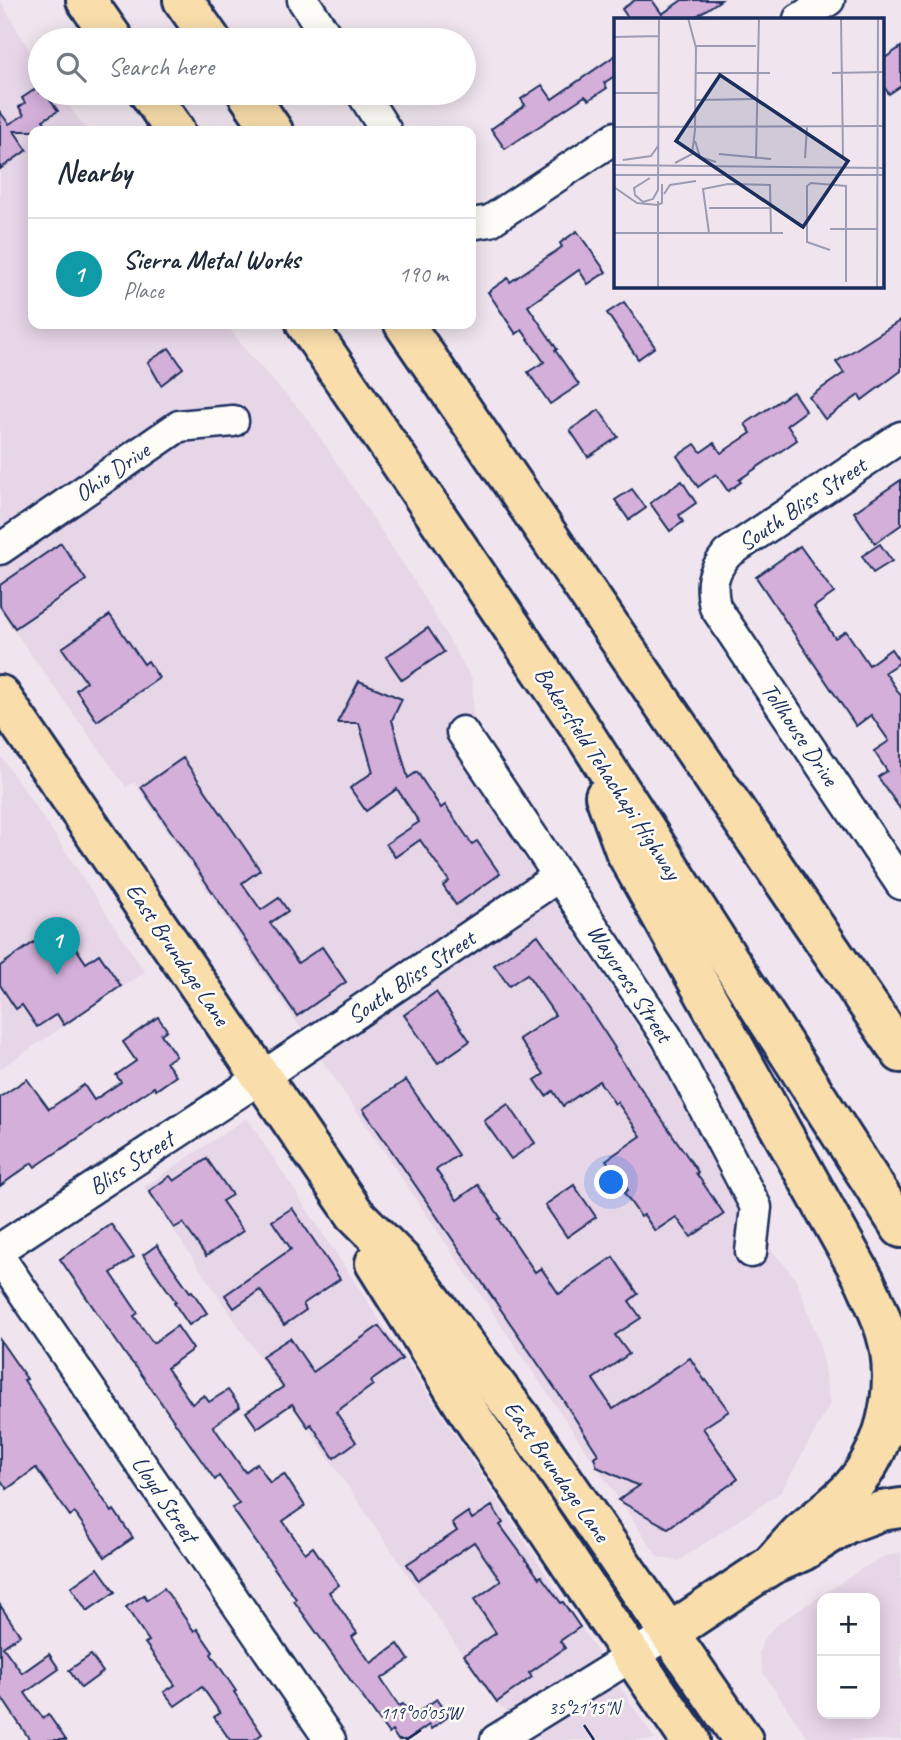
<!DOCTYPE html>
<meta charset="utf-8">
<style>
body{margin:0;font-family:Caveat,sans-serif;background:#f6f6f7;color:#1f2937}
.controls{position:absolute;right:21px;bottom:21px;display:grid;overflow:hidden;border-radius:14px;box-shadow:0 4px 18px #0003}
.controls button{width:63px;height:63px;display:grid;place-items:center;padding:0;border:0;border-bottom:2px solid #e0e1e3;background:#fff;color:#1f2937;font:35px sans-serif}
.you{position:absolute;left:612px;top:1183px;width:24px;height:24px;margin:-18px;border:5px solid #fff;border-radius:50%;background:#1a73e8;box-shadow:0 0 0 10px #1a73e833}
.badge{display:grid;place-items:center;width:46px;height:46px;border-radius:50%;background:#1b2f5e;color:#fff;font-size:23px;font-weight:700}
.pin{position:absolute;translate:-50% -58px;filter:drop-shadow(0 2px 4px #0008)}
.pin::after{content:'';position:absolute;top:37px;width:24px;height:21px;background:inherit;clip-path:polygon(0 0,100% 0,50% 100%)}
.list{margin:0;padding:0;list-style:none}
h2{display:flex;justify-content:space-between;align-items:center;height:91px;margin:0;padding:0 28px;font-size:30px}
h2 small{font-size:23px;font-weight:400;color:#747a83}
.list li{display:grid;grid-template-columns:46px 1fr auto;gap:21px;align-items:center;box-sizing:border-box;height:112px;padding:0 28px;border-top:2px solid #e0e1e3}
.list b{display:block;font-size:26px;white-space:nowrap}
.list p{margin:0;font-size:23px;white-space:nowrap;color:#747a83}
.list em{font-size:23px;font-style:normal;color:#747a83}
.icon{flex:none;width:38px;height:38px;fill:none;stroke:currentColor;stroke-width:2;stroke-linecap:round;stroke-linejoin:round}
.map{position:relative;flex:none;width:901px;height:1740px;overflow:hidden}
.search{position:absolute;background:#fff;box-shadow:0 4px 18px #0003;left:28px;top:28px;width:448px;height:77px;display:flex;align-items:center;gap:18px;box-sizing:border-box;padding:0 24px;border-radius:38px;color:#747a83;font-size:26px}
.panel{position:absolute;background:#fff;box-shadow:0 4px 18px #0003;left:28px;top:126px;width:448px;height:203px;border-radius:14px}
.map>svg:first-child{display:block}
</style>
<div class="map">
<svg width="901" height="1740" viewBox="0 0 901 1740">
<rect width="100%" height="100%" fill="#f0e5ee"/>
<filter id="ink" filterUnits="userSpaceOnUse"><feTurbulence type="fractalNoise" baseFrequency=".0143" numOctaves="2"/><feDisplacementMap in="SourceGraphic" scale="14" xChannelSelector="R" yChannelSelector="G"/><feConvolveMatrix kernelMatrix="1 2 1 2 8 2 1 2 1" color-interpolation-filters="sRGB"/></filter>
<g filter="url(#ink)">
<g fill="#e7d5e8" fill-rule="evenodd">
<path d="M0 0 40 68V93H59L87 131H33V324H226L247 352 308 419 420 590 472 679 476 785 669 1075 740 1212 796 1279 820 1344 830 1404 781 1492 678 1561 658 1557 134 782 126 787 0 611Z"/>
<path d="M0 755 54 834 145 972 0 1069Z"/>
<path d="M247 1118 655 1740H541L536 1733 494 1701 144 1187Z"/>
<path d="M901 1552V1740H809L763 1673 759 1654 763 1640 776 1625 863 1568 883 1557ZM822 1598H875V1714H822Z"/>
</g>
<g fill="#d3afd9" stroke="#1b2f5e" stroke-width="2">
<path d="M635 0H652L662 14 682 0H721L692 19H629L622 9Z"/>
<path d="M901 47V86L889 94 882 84V60Z"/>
<path d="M616 55V75L604 83 607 88 589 100 585 96 505 149 491 129 525 105 521 99 542 85 552 99Z"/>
<path d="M40 86V93H45L58 111 43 120 51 131H14L27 150 0 169V112L9 124 24 115 19 107 25 103 22 98Z"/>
<path d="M577 231 606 272 588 284 579 270 528 306 557 349 555 350 579 385 550 404 528 372 544 362 522 330 516 334 488 292 508 278 510 282 562 247 560 243Z"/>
<path d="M624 302 655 347 638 359 607 313Z"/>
<path d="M901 320V371L862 400 859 395 825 419 809 397 844 373 836 362Z"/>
<path d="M169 348 183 368 161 385 148 362Z"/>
<path d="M793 392 806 411 787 425 797 440 739 480 741 482 728 491 716 474 698 487 677 456 695 444 701 452 714 443 721 453 751 433 745 424Z"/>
<path d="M599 410 618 437 588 457 570 430Z"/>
<path d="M901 480V525L875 543 854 512Z"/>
<path d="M682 481 696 503 679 515 683 522 670 531 650 503Z"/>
<path d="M632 489 646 508 629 520 615 500Z"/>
<path d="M61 543 86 580 15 628 0 606V585Z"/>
<path d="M880 544 892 561 873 573 862 556Z"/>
<path d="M800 546 834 593 814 607 835 638 846 631 869 665 891 649 900 662 885 672 901 696V810L878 777 887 771 874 751 889 741 871 715 856 726 756 577Z"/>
<path d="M110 615 144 664 148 661 159 678 97 721 76 690 86 682 62 648Z"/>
<path d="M428 628 444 652 402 680 386 657Z"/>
<path d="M359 681 402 699 392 720 408 778 417 772 441 808 445 805 472 844 477 841 500 874 456 905 443 886 449 881 420 840 395 857 386 844 419 822 397 789 366 811 350 788 373 772 359 723H337Z"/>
<path d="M183 758 260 870 242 883 261 910 279 898 288 911 270 923 298 963 322 947 346 982 297 1016 141 787Z"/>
<path d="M60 924 86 963 99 954 121 986 64 1025 57 1014 37 1027 22 1005 16 1009 0 985V966Z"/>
<path d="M538 935 588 1007 615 1048 614 1049 698 1172 696 1173 724 1214 691 1237 676 1217 655 1231 644 1215 641 1217 624 1193 628 1190 606 1160 641 1136 617 1102 615 1104 599 1081 563 1106 553 1091 546 1096 535 1080 544 1074 519 1039 555 1015 527 974 509 986 494 965Z"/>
<path d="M436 992 470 1041 438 1063 404 1015Z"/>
<path d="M158 1017 167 1030 161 1034 176 1056 166 1062 176 1076 156 1090 154 1087 35 1167 32 1163 0 1186V1097L27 1079 49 1109 84 1085 94 1100 121 1082 116 1075 136 1061 123 1042Z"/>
<path d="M406 1080 458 1155 436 1170 457 1200 478 1185 501 1218 499 1219 535 1272 541 1268 559 1294 613 1257 638 1294 629 1301 641 1318 615 1335 629 1354 593 1379 613 1409 690 1358 705 1381 706 1380 729 1411 703 1428 738 1479 668 1528 618 1500 639 1486 597 1467 594 1457 598 1454 563 1400 363 1109Z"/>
<path d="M508 1104 535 1143 511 1159 484 1121Z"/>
<path d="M207 1159 232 1195 222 1201 243 1231 206 1256 183 1223 174 1228 149 1191 170 1176 174 1181Z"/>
<path d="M574 1185 596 1217 567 1237 545 1205Z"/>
<path d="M292 1208 340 1279 303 1304 306 1310 284 1325 260 1290 234 1308 225 1295 291 1249 272 1221Z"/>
<path d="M111 1224 134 1257 111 1273 138 1313 134 1316 153 1343 177 1326 193 1349 167 1368 192 1404 204 1395 209 1402 228 1390 240 1407 213 1426 245 1472 257 1463 270 1483 284 1474 305 1506 283 1521 305 1553 313 1547 339 1585 329 1592 357 1633 352 1637 371 1663 398 1644 409 1660 381 1679 399 1706 403 1704 412 1716 437 1699 449 1716 431 1729 429 1725 407 1740H398L392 1731 389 1734 294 1601 296 1599 232 1508 239 1504 219 1476 215 1480 137 1368 128 1358 60 1259Z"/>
<path d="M157 1245 190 1292 192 1291 207 1313 189 1325 174 1303 176 1302 143 1255Z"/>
<path d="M379 1326 402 1359 371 1381 373 1385 336 1412 356 1442 334 1458 311 1424 308 1427 292 1404 257 1428 246 1412 283 1387 262 1356 290 1338 313 1372Z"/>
<path d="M0 1340 27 1379 24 1380 77 1460 112 1512 114 1510 133 1538 105 1557 75 1513 70 1516 36 1468 7 1489 0 1479Z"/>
<path d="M492 1506 503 1523 500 1525 539 1578 541 1576 561 1603 563 1602 580 1627 560 1641 565 1648 529 1673 532 1677 497 1702 464 1655 496 1633 474 1600 501 1581 474 1542 418 1580 407 1564 457 1531 452 1523 468 1512 472 1519Z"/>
<path d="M98 1568 115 1592 87 1611 71 1587Z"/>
<path d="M164 1588 194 1631 197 1629 213 1652 211 1654 236 1691 234 1692 262 1734 254 1740H230L214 1717 220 1713 202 1687 175 1706 164 1692 175 1685 145 1643 149 1641 126 1607 144 1595 147 1600Z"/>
<path d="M0 1605 20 1635 3 1647 22 1673 49 1654 59 1669 25 1693 43 1718 48 1714 66 1740H30L0 1695Z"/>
<path d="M91 1655 103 1672 81 1688 69 1670Z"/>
</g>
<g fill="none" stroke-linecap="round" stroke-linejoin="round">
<g stroke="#1b2f5e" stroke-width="35">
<g id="minor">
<path d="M303 0 329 40"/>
<path d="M799 19 829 0"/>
<path d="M362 93 386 131"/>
<path d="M471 224 490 221 616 137"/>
<path d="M901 437 727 554C712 573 710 583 715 607L901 884"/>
<path d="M0 549 179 426 233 421"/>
<path d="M462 732 667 1037 756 1207 751 1252"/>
<path d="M0 1249 262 1077 559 876"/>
<path d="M0 1258 330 1740"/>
<path d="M496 1740 669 1633"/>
</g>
</g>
<g stroke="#1b2f5e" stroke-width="44">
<g id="major">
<path d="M0 695 355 1214 403 1262 520 1417 743 1740"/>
<path d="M375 1263 464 1405 607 1619 690 1740"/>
</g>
</g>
<g stroke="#1b2f5e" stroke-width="44">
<g id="highway">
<path d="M86 0 114 40"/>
<path d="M183 0 211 40"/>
<path d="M149 93 175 131"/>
<path d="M247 93 273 131"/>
<path d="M306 324 580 727 901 1228"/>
<path d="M404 324 901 1053"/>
<path d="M605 796 625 851 865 1281C875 1303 886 1327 890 1351 897 1398 884 1451 852 1487 837 1504 817 1518 800 1533 790 1543 781 1554 771 1565"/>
<path d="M669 1633 771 1565 803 1551 846 1524 881 1511 901 1508"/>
</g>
</g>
<use href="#minor" stroke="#fdfcf7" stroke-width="30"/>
<use href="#major" stroke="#f9deab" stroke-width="38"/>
<use href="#highway" stroke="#f9deab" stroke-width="38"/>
</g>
</g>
<path fill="none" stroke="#1b2f5e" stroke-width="2.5" d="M584 1725 594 1740M406 1740 421 1730"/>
<g text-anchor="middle" stroke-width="5" stroke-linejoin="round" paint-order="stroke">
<g font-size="24" fill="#1b2f5e" stroke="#fdfcf7">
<text transform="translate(112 472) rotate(-35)" y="8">Ohio Drive</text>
<text transform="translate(802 504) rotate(-34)" y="8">South Bliss Street</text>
<text transform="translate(800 734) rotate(56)" y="8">Tollhouse Drive</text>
<text transform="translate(608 773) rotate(57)" y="8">Bakersfield Tehachapi Highway</text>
<text transform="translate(178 954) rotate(56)" y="8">East Brundage Lane</text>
<text transform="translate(411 977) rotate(-34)" y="8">South Bliss Street</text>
<text transform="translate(630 983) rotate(57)" y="8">Waycross Street</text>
<text transform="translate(131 1163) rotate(-33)" y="8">Bliss Street</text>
<text transform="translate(557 1471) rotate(55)" y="8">East Brundage Lane</text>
<text transform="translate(165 1499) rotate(56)" y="8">Lloyd Street</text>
</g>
</g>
<g transform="translate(614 18)">
<rect width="270" height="270" fill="#f0e5ee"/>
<path fill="none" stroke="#9b9cb4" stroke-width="2" d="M74 0 82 30 81 112M227 0 229 139M49 1 160 0M0 19 45 18M82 28H142M82 55H156M218 55 270 54M0 75H44M82 82 142 81M0 109 270 108M81 123 86 139 102 144M105 136 157 141M191 140 193 109M142 141 145 0M9 142 37 138 44 128M61 145 78 136 81 112M0 147 270 150M0 157H270M36 160 20 170 21 177 29 184 39 181 44 172 45 0M0 169 23 185 44 187 48 185V166M50 176 56 167 82 163M95 190H157M216 211H263M0 215H169M95 215 89 171 114 166 156 167 157 215M216 232 193 224V168L197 165 232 168V264M44 269V183M263 269 264 0"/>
<path fill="#1b2f5e" fill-opacity="0.15" stroke="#1b2f5e" stroke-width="3.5" d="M106 57 234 143 189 209 62 123Z"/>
<rect width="270" height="270" fill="none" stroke="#1b2f5e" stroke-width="3.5"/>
</g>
<g font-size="18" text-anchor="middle" fill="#1b2f5e" stroke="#fdfcf7" stroke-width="5" stroke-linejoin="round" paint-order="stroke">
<text x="584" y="1714">35°21'15"N</text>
<text x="421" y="1719">119°00'05"W</text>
</g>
</svg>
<div class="controls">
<button>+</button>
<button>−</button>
</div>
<div class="you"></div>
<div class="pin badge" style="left:57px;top:975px;background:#0f9aa8">1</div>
<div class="search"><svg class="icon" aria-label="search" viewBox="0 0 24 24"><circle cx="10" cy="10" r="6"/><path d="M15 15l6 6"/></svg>Search here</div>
<section class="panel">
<h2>Nearby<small></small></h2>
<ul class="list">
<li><span class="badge" style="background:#0f9aa8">1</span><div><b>Sierra Metal Works</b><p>Place</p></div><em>190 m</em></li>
</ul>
</section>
</div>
